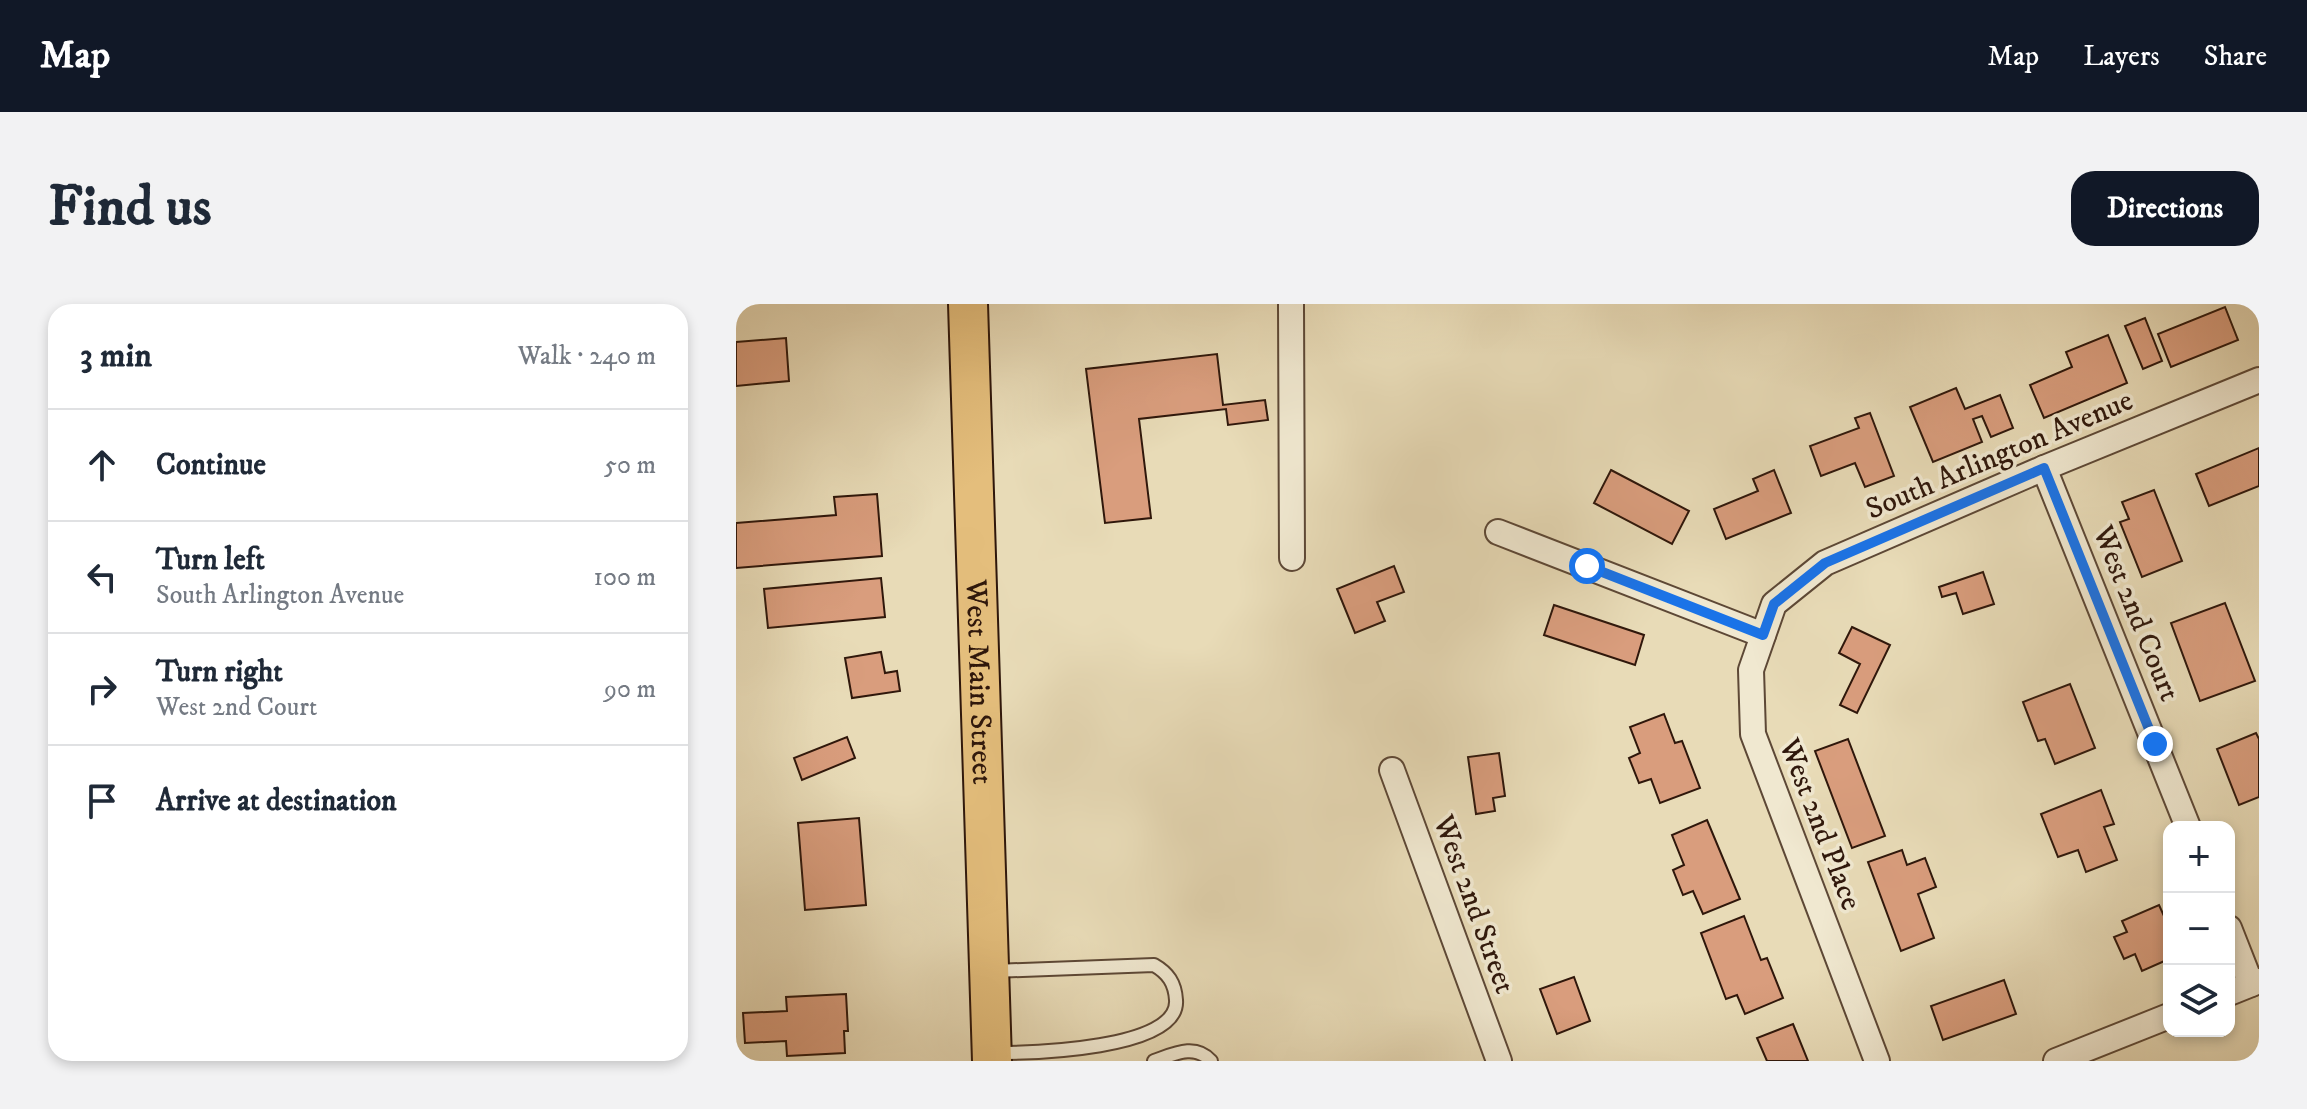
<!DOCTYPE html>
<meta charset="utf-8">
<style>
body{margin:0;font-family:"IM FELL DW Pica",serif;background:#f2f2f3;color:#1f2937}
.controls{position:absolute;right:24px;bottom:24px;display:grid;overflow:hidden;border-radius:16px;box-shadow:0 4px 12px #0003}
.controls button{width:72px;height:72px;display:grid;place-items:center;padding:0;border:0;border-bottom:2px solid #e0e1e3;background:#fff;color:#1f2937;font:40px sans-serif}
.stop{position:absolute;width:24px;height:24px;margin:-18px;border:6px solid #1a73e8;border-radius:50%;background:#fff}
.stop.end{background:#1a73e8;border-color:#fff;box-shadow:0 2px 8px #0008}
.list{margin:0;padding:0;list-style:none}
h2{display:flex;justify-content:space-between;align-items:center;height:104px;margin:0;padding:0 32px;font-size:34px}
h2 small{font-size:26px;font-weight:400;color:#747a83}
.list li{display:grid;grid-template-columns:52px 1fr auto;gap:24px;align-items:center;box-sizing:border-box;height:112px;padding:0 32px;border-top:2px solid #e0e1e3}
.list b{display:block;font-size:30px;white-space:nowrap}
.list p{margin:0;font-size:26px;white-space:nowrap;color:#747a83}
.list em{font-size:26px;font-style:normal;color:#747a83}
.icon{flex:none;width:44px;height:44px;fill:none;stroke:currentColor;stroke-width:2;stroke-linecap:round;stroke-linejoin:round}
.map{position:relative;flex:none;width:1523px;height:757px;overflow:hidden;border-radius:24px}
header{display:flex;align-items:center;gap:48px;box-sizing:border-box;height:112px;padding:0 40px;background:#111827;color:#fff}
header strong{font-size:38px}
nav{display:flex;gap:44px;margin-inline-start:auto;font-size:28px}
.intro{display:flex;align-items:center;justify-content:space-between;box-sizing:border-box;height:192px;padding:0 48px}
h1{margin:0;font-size:56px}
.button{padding:20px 36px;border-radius:24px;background:#111827;color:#fff;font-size:28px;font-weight:700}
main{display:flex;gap:48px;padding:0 48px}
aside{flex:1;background:#fff;border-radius:24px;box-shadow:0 4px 12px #0003}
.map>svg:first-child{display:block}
</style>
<header>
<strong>Map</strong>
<nav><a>Map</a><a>Layers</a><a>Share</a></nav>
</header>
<div class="intro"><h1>Find us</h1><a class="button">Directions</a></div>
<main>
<aside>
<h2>3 min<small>Walk · 240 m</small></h2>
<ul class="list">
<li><svg class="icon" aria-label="ahead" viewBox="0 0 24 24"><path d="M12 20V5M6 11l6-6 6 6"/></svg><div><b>Continue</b></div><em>50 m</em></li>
<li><svg class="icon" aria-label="left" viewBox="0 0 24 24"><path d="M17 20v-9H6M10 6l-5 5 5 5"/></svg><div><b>Turn left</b><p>South Arlington Avenue</p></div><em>100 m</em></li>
<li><svg class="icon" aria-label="right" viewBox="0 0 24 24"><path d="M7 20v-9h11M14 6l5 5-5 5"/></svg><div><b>Turn right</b><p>West 2nd Court</p></div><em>90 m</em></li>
<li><svg class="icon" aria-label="arrive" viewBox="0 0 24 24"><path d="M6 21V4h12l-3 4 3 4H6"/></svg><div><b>Arrive at destination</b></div></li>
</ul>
</aside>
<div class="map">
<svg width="1523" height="757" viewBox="0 0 1523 757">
<rect width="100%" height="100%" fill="#e8dbb7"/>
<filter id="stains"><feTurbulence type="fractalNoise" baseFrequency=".0025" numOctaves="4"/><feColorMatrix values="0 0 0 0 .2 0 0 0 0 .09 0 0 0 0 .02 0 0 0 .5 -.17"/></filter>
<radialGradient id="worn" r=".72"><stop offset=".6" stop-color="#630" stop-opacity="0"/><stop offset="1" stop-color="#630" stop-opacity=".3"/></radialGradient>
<g fill="#d99d7d" stroke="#2f170b" stroke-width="2">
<path d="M1489 3 1502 36 1435 63 1422 30Z"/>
<path d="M1409 14 1426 57 1407 65 1389 22Z"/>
<path d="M1372 31 1391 79 1308 114 1294 81 1336 63 1330 48Z"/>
<path d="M50 34 53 77 0 82V38Z"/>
<path d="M481 50 487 101 529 96 532 116 492 121 490 105 403 115 415 214 369 219 350 65Z"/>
<path d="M1220 84 1229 105 1264 91 1277 124 1255 133 1246 112 1237 115 1246 138 1197 158 1174 103Z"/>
<path d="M1134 109 1158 172 1129 183 1119 159 1085 172 1074 142 1123 124 1119 114Z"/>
<path d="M1523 144V182L1473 202 1460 170Z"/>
<path d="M875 166 953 207 936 240 858 199Z"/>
<path d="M1038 166 1055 209 990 235 978 205 1022 187 1017 175Z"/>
<path d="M1418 186 1446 257 1406 273 1384 218 1393 215 1386 198Z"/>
<path d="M141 190 146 252 0 264V219L100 211 98 193Z"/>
<path d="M658 262 668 288 641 298 649 317 619 329 601 285Z"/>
<path d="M1247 268 1258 300 1227 310 1220 289 1206 293 1203 283Z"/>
<path d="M145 274 149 313 32 324 28 285Z"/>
<path d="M1489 299 1519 377 1464 397 1435 319Z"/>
<path d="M818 301 908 331 899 361 808 331Z"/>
<path d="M1116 323 1154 341 1121 409 1104 401 1124 360 1103 349Z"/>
<path d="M145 348 149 369 161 367 164 387 116 394 109 354Z"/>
<path d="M1334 380 1359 444 1319 460 1309 435 1302 437 1287 398Z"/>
<path d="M928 410 939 439 946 437 964 484 924 499 915 475 903 479 893 454 904 449 894 423Z"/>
<path d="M1520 429 1523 435V493L1503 501 1481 445Z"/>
<path d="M111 433 119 454 66 476 58 454Z"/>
<path d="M1112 435 1149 532 1116 544 1079 447Z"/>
<path d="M763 449 769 492 757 494 759 507 740 510 732 453Z"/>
<path d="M1365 486 1378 520 1368 523 1381 556 1350 568 1342 546 1322 553 1305 510Z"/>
<path d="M123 514 130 601 69 606 62 519Z"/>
<path d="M971 516 1004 595 967 610 957 587 947 591 937 566 948 561 936 531Z"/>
<path d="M1166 546 1171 561 1189 554 1200 583 1182 590 1198 634 1165 647 1132 558Z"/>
<path d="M1423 601 1433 623V655L1406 667 1399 650 1388 655 1378 633 1391 628 1386 617Z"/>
<path d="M1008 612 1025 656 1031 654 1047 694 1009 710 1001 691 990 695 965 629Z"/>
<path d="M838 673 854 717 821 730 804 685Z"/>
<path d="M1268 676 1280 710 1207 736 1195 702Z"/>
<path d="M110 690 112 727H108L109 749 51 752 50 737 9 739 7 709 51 707 50 693Z"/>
<path d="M1057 720 1072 757H1031L1021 734Z"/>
</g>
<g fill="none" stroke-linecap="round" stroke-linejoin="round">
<g stroke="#5d4836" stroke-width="16">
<g id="lane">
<path d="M258 667 418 661C432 669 439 679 440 696 444 746 293 749 259 749"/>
<path d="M418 757C438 750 459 739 475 757"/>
</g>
</g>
<g stroke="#5d4836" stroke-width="28">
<g id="street">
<path d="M555 0 556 254"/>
<path d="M1308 164 1452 523"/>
<path d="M762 228 1027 331"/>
<path d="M656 466 763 757"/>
<path d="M1493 624 1515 680"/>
<path d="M1493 689 1523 677"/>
<path d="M1141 757 1017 430 1015 366 1038 300 1089 259 1308 164 1523 76"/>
<path d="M1320 757 1433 712"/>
</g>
</g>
<g stroke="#2f170b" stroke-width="42">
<g id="primary">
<path id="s1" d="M232 0 256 757"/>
</g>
</g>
<use href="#lane" stroke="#f0e8d0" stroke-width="12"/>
<use href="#street" stroke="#f0e8d0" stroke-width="24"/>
<use href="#primary" stroke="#e4be7c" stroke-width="38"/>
</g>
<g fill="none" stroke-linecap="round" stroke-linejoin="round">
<path stroke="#1a73e8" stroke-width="10" d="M851 262 1027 331 1038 300 1089 259 1308 164 1419 440"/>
</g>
<g text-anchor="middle" stroke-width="7" stroke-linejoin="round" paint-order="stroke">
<g font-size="30" fill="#2f170b" stroke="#f0e8d0">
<text transform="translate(1263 150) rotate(-23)" y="10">South Arlington Avenue</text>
<text transform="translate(1401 309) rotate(68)" y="10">West 2nd Court</text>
<text dy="10" stroke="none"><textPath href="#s1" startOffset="378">West Main Street</textPath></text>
<text transform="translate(1085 520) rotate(69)" y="10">West 2nd Place</text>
<text transform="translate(739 600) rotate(70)" y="10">West 2nd Street</text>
</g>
</g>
<rect width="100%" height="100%" filter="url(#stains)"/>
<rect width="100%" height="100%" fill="url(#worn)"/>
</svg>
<div class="controls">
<button>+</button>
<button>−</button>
<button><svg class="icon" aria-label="layers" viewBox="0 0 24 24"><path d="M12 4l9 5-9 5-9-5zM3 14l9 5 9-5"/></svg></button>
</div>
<div class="stop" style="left:851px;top:262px"></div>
<div class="stop end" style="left:1419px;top:440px"></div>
</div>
</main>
